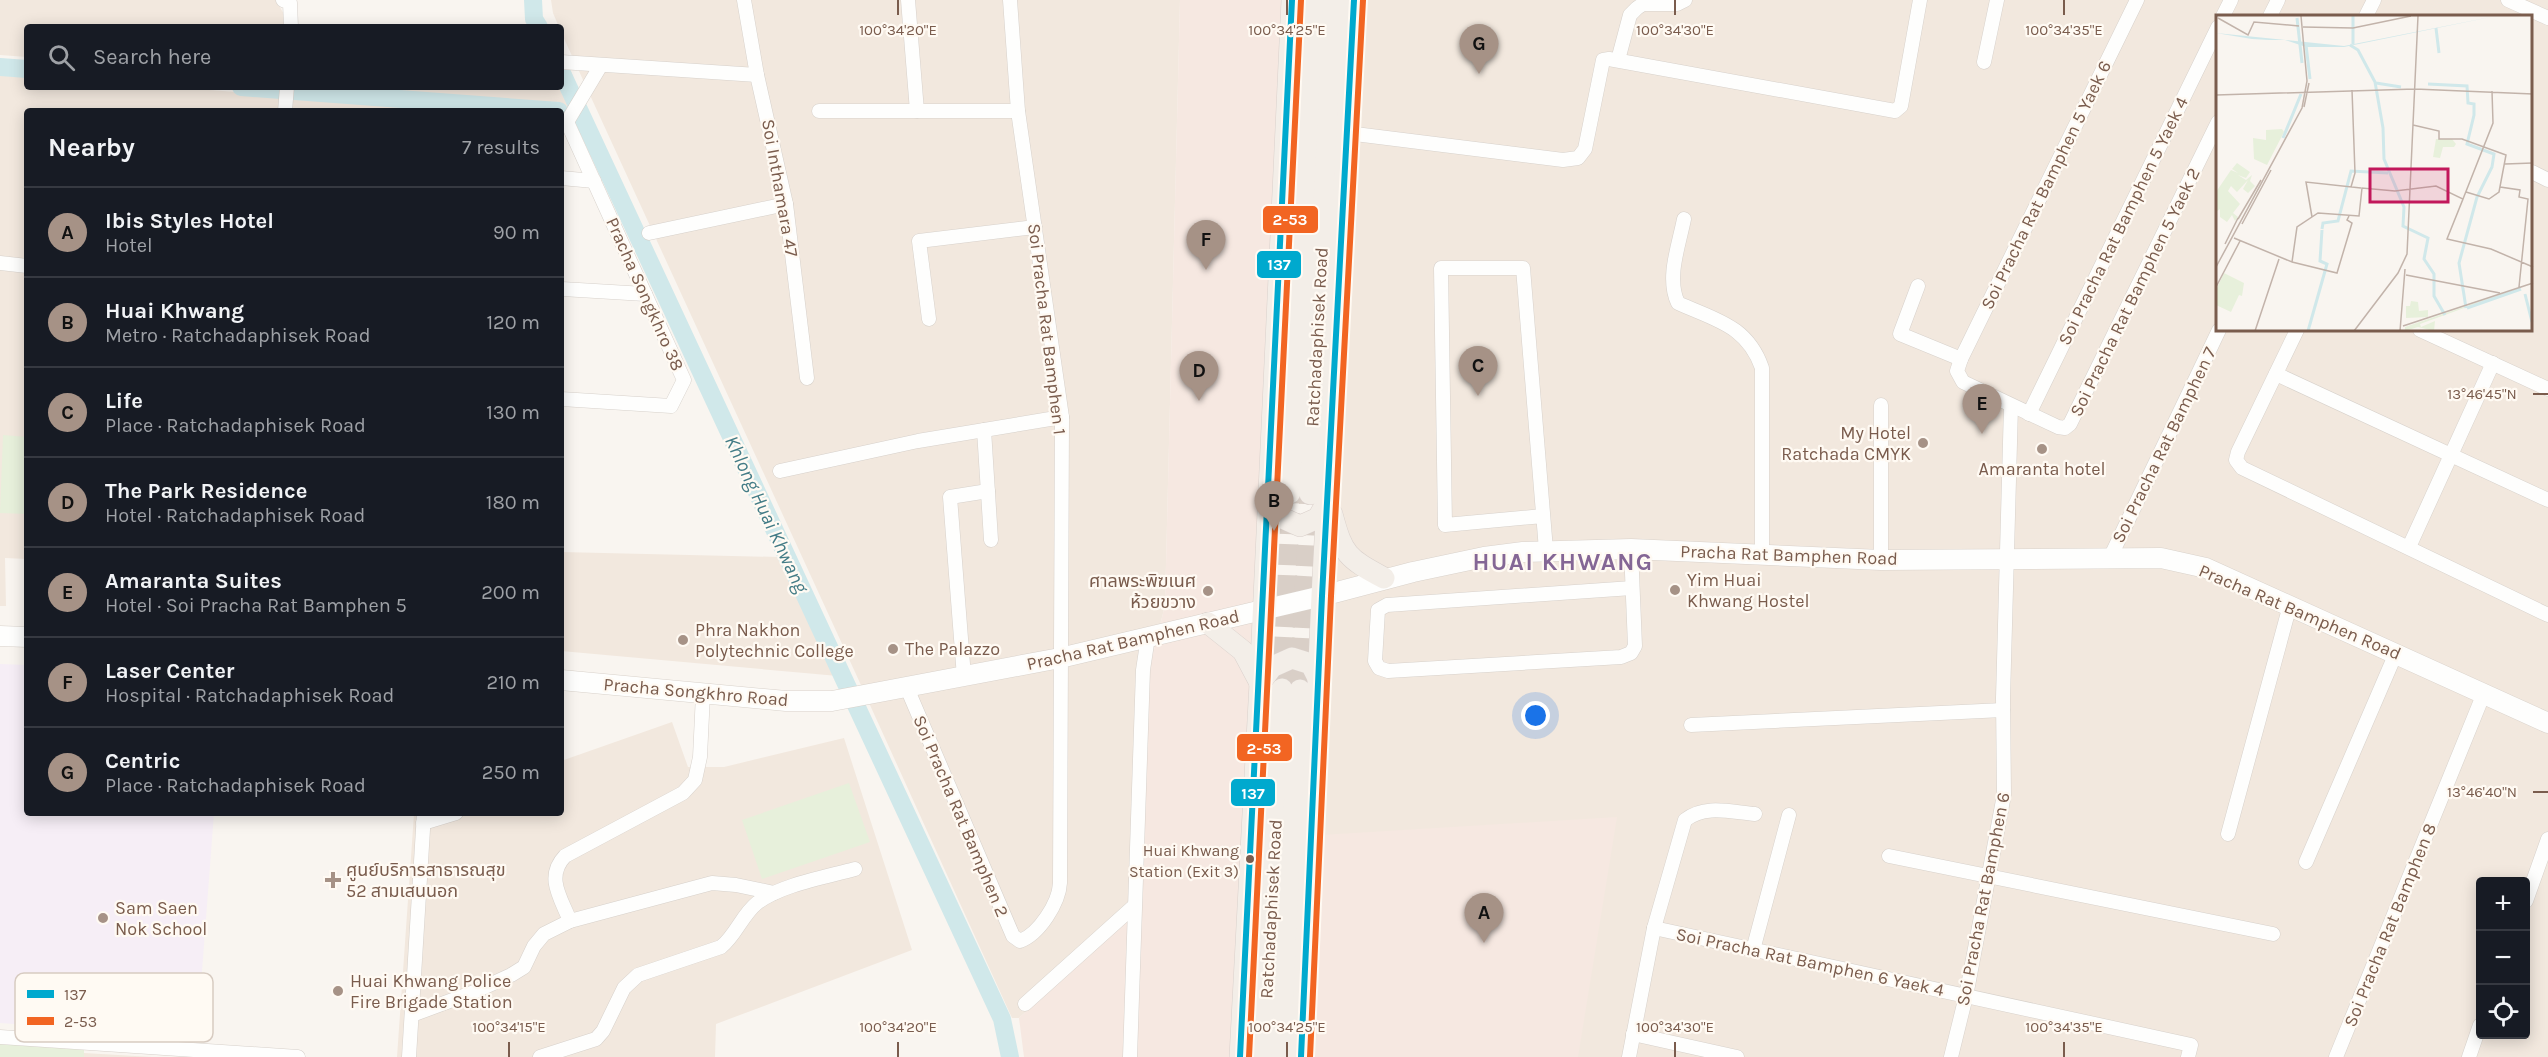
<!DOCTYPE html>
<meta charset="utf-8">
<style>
body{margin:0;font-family:Karla,"Noto Sans Thai",sans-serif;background:#242831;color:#f1f3f6}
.controls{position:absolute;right:18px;bottom:18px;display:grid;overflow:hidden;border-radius:6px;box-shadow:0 3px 15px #0003}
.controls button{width:54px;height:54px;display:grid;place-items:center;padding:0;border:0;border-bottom:2px solid #363941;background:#171b24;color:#f1f3f6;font:30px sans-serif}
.you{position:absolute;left:1536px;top:716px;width:21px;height:21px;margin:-15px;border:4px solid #fff;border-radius:50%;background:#1a73e8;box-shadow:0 0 0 9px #1a73e833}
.badge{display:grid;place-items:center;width:39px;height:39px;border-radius:50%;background:#a69286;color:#111;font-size:20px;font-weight:700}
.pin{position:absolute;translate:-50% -50px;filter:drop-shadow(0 2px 3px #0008)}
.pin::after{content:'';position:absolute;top:32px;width:21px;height:18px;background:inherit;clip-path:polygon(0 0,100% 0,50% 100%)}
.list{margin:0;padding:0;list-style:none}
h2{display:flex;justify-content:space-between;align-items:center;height:78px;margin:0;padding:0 24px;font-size:26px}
h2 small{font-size:20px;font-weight:400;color:#9ea1a6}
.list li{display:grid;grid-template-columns:39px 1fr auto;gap:18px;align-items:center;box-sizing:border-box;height:90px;padding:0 24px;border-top:2px solid #363941}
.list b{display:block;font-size:22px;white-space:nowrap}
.list p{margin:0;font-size:20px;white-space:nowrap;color:#9ea1a6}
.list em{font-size:20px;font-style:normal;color:#9ea1a6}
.icon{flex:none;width:33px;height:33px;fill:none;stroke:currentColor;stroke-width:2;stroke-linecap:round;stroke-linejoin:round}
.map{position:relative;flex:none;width:2548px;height:1057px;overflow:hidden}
.search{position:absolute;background:#171b24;box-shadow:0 3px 15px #0003;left:24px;top:24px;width:540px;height:66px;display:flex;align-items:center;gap:15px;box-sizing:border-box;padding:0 21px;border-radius:6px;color:#9ea1a6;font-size:22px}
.panel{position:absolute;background:#171b24;box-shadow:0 3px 15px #0003;left:24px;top:108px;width:540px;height:708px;border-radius:6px}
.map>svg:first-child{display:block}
</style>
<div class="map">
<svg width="2548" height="1057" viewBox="0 0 2548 1057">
<rect width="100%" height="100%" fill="#f9f5f0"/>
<g fill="#f2e8de" fill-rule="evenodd">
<path d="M0 0H276L291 27H27V57L0 55Z"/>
<path d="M551 0H1180L1165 605 1151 662 1126 921 1019 1018H1012L855 672 561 32V27H559L553 13Z"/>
<path d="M1354 0H2548V1057H1301ZM2218 16H2532V330H2218ZM2480 882H2526V1034H2480Z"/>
<path d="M561 65 571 71 585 110 348 87H561Z"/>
<path d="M0 73 27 75V87H170L450 108V111H27V559L5 558 6 606H0Z"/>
<path d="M561 552 779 557 838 676 561 651Z"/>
<path d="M672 722 688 767H724L844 738 912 950 716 1024 715 1057H397L414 814 561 813V761Z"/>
<path d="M84 1053 152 1057H84Z"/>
</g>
<g fill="#f6e8e1">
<path d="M1180 0H1284L1232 1057H1024L1019 1018 1126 921 1151 662 1165 605Z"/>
<path d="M1617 817 1578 1057H1315L1321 835Z"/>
</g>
<path fill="#f6eef6" d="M0 664 27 665V813H214L197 1037 0 1023Z"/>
<g fill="#e7f0db">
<path d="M3 435 27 437V514L0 513Z"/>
<path d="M849 783 870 842 762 879 742 820Z"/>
<path d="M0 1042 84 1047V1057H0Z"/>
</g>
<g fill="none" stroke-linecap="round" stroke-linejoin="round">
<g stroke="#d0e8ea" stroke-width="18">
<path d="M533 0 534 19 539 27"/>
<path d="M0 67 27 69"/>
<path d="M561 71 1002 1019 1010 1057"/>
<path d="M241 87 559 111"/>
</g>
<g stroke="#d9cfc7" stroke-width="21" stroke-dasharray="21 10" stroke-linecap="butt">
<path d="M1282 689 1290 493"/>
<path d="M1300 690 1310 494"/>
</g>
<g stroke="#d7d1cb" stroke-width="15">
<g id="street">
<path d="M283 0 290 3 291 27"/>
<path d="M744 0 757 75 786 204 807 378"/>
<path d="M908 0 917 111"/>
<path d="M2137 0 1961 359 1957 371 1963 382 2058 427 2065 428 2070 424 2218 122"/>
<path d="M2508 0 2548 18"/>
<path d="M2223 16 2231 0"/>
<path d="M2270 16 2278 0"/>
<path d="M2366 16 2374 0"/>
<path d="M1618 60 1630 15 1637 8 1643 4H1677L1685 0"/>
<path d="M561 62 757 75"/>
<path d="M1984 62 1997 0"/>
<path d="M285 111 287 87"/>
<path d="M819 111H1018"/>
<path d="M1347 133 1563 160 1578 158 1585 149 1603 60 1609 59 1895 111 1901 106 1920 0"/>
<path d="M2532 172 2548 180"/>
<path d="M561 178 594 181"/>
<path d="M1684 219C1679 245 1666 278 1678 303 1715 320 1747 325 1762 368V554"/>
<path d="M649 233 786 204"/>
<path d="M0 263 27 266"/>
<path d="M1918 286 1900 334 1961 359"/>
<path d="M562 289 645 294"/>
<path d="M929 319 919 241 1035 227"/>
<path d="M2297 330 2238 452 2236 460 2242 468 2548 615"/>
<path d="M2420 330 2548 389"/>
<path d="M2276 374 2548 500"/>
<path d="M561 399 671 406 684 380 567 122 601 65"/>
<path d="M1881 405V560"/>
<path d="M2029 414 2218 27"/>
<path d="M984 430 991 540"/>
<path d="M780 471 918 441 1062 417"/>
<path d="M1543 516 1445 525 1441 268H1523L1546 550"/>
<path d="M2409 547 2493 363"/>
<path d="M1631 549 1635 646 1631 653 1621 657 1388 671 1379 668 1375 661 1378 610 1387 605 1632 588"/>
<path d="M2109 560 2219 330"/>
<path d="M964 677 950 497 988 491"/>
<path d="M907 688 1013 936 1020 941C1039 934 1059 903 1060 883L1062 417 1018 111 1010 0"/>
<path d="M1691 725 2003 710"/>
<path d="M423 823 456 813"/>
<path d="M2228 834 2290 605"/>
<path d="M1889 856 2273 934"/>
<path d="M2306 862 2396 653"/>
<path d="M2526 901 2548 839"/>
<path d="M570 921C561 898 545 877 565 856L683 793 695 780 700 757 703 694"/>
<path d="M1654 928 2191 1045 2188 1057"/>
<path d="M1753 950 1789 815"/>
<path d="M1025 1004 1133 907"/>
<path d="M412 1015 474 992 511 975 524 967 534 946 544 934 570 921 712 883 736 885 774 893"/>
<path d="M1633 1034 1737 1057"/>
<path d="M0 1037 298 1057"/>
<path d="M409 1057 424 813"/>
<path d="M540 1057 596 1039 603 1031 624 988 638 975 721 947C736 935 742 915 757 903 780 885 826 877 855 869"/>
<path d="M1130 1057 1143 670 1148 637"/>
<path d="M1629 1057 1654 928 1685 820C1705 804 1731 812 1755 814"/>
<path d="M1951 1057 1966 996 2004 795 2003 698 2011 406"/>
<path d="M2336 1057 2484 693"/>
<path d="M2469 1057 2480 1025"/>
</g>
</g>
<g stroke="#d9d2cb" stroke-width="21">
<g id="secondary">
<path d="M0 636 27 637"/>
<path d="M561 680 786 701H832L1060 658 1322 596 1413 572 1484 557 1523 552 1631 549 1881 560 2161 558 2206 568 2548 723"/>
</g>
</g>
<g stroke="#dad1cc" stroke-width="22">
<g id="primary">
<path d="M1290 493 1314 0"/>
<path d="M1310 494 1334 0"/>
<path d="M1267 497 1278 516 1300 526 1318 518 1328 500"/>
<path d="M1332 514C1343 555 1347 558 1384 578"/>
<path d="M1208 623 1243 651 1260 683"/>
<path d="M1260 683 1272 667 1292 658 1311 664 1319 680"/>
<path d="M1240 1057 1260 683 1292 0"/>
<path d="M1264 1057 1282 689"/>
<path d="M1282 1057 1300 690"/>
<path d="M1301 1057 1322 596 1354 0"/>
</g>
</g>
<use href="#street" stroke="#fefefd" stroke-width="14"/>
<use href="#secondary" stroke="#fefefd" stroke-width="20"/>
<use href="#primary" stroke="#f3eee8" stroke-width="21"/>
<g stroke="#fffaf3" stroke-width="10">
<g id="bus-1">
<path d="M1240 1057 1292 0"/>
<path d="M1301 1057 1322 596 1354 0"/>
</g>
</g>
<g stroke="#fffaf3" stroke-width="10">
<g id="bus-2">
<path d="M1249 1057 1301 0"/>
<path d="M1310 1057 1331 596 1363 0"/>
</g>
</g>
<use href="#bus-1" stroke="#00a9ce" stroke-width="6"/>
<use href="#bus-2" stroke="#f26522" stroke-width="6"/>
</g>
<path fill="none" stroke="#7a5c4d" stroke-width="2" d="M898 0V15M1287 0V15M1675 0V15M2064 0V15M2533 394H2548M2533 792H2548M509 1042V1057M898 1042V1057M1287 1042V1057M1675 1042V1057M2064 1042V1057"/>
<g fill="#a69286" stroke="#fffaf3" stroke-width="2">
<circle cx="1923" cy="443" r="6"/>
<circle cx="2042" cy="449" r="6"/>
<circle cx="1675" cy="590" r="6"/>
<circle cx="1208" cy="591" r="6"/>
<circle cx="683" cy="640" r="6"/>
<circle cx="893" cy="649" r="6"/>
<path d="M330 871h6v6h6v6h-6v6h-6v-6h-6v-6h6z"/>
<circle cx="103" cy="918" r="6"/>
<circle cx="338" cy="991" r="6"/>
</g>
<circle fill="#7a5c4d" stroke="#fffaf3" stroke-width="2" cx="1250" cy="859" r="5"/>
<g text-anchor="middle" stroke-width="4.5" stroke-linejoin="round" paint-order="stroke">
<g font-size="16" fill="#7a5c4d" stroke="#fffaf3" text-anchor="end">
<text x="1239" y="856">Huai Khwang<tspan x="1239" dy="21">Station (Exit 3)</tspan></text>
</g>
<g font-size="18" fill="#7a5c4d" stroke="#fffaf3">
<text transform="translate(2046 185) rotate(-64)" y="6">Soi Pracha Rat Bamphen 5 Yaek 6</text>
<text transform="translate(780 188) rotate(80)" y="6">Soi Inthamara 47</text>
<text transform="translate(2123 221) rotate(-64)" y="6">Soi Pracha Rat Bamphen 5 Yaek 4</text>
<text transform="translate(2135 292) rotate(-64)" y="6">Soi Pracha Rat Bamphen 5 Yaek 2</text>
<text transform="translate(645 294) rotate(66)" y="6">Pracha Songkhro 38</text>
<text transform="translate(1047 329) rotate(83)" y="6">Soi Pracha Rat Bamphen 1</text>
<text transform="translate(1317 337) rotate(-87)" y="6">Ratchadaphisek Road</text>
<text transform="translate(2164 445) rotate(-64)" y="6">Soi Pracha Rat Bamphen 7</text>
<text transform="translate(1789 555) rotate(2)" y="6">Pracha Rat Bamphen Road</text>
<text transform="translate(2300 612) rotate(23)" y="6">Pracha Rat Bamphen Road</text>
<text transform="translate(1133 640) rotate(-13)" y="6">Pracha Rat Bamphen Road</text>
<text transform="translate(696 692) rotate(5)" y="6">Pracha Songkhro Road</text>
<text transform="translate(961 816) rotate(67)" y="6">Soi Pracha Rat Bamphen 2</text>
<text transform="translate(1983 899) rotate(-79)" y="6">Soi Pracha Rat Bamphen 6</text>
<text transform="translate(1271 909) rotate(-87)" y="6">Ratchadaphisek Road</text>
<text transform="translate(2390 925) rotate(-68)" y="6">Soi Pracha Rat Bamphen 8</text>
<text transform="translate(1810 962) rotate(12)" y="6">Soi Pracha Rat Bamphen 6 Yaek 4</text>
</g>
<g font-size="18" fill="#7a5c4d" stroke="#fffaf3" text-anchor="start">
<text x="1911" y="439" text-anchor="end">My Hotel<tspan x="1911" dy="21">Ratchada CMYK</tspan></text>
<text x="2042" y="475" text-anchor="middle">Amaranta hotel</text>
<text x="1687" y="586">Yim Huai<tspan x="1687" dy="21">Khwang Hostel</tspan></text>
<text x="1196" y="587" text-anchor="end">ศาลพระพิฆเนศ<tspan x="1196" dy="21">ห้วยขวาง</tspan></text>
<text x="695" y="636">Phra Nakhon<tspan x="695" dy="21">Polytechnic College</tspan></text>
<text x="905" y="655">The Palazzo</text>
<text x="346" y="876">ศูนย์บริการสาธารณสุข<tspan x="346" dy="21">52 สามเสนนอก</tspan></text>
<text x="115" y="914">Sam Saen<tspan x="115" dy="21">Nok School</tspan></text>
<text x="350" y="987">Huai Khwang Police<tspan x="350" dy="21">Fire Brigade Station</tspan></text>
</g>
<g font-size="20" font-style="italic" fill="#437c86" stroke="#fffaf3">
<text transform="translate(767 514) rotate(65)" y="7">Khlong Huai Khwang</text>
</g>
<g font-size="24" font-weight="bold" letter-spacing="1.5" fill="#846695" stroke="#fffaf3">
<text x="1563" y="570">HUAI KHWANG</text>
</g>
</g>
<g transform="translate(2216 15)">
<rect width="316" height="316" fill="#f9f5f0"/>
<path d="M66 114 68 117 51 150 38 144 37 123 50 125V115ZM220 124H236L240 129 238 132H227L224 143 217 142ZM21 148 34 157 30 163 22 160 30 165 36 160 34 166 39 171 32 178 27 174 32 165 21 177 15 171 12 176 24 189 17 198 22 202 19 206 16 200 11 207 4 202V194L0 197V177L15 155 22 158 16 154ZM8 258 28 268 26 281 23 280 15 297 0 290V275ZM306 272 204 309 205 312 219 306 218 316 202 312 189 316V312ZM195 286 202 287 203 296 212 295V302L190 303V291H194Z" fill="#e7f0db"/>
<path d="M280 1 128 32H90L69 25H53L36 24 0 18 128 31Z" fill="#d0e8ea"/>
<path fill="none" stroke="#d0e8ea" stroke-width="3" d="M81 3 86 48M220 13 223 38M137 29V1M90 30 94 64M134 30 142 35 159 67 167 113 168 144 188 192 187 211 212 223 208 244 218 259V281L229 300M160 68 185 72M212 69 251 71 252 88 258 89V100L251 129 278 139 276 152 261 182 243 248 250 293M67 123 85 79M106 214 107 208 122 206 135 156 172 158M309 279 316 307M251 293 305 274M92 316 111 249 104 246 106 215"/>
<path fill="none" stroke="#c2b3aa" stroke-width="1.5" d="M2 3 32 20 38 7 83 11M87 12 137 13 195 1M199 74 317 79M0 80 199 74M88 92 93 68M197 110 223 116V124H246L290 140 283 177 273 184 250 177M289 149 317 148M135 172 139 158 136 75M284 172 304 175 303 182 312 184 303 272M247 184 277 108 276 76M96 202 90 167 145 173M22 204 45 165M26 209 55 155M18 223 76 247 81 212 102 198 143 201 146 173 179 176 220 171 247 184 231 224 275 234 317 252M9 229 22 203M76 247 121 258 136 208 131 205 133 201M0 252 86 93 91 66 85 1M190 260 284 278M0 272 24 226M187 311 317 268M39 316 63 244M138 316 182 258 191 239 202 1M184 316 189 254"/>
<path fill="#c2185b" fill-opacity="0.15" stroke="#c2185b" stroke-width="3" d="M154 154H232V187H154Z"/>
<rect width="316" height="316" fill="none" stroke="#7a5c4d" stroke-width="3"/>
</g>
<rect x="15" y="973" width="198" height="69" rx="9" fill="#fffaf3" stroke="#d7cbc1" stroke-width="1.5"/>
<rect x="27" y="990" width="27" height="8" fill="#00a9ce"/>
<rect x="27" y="1017" width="27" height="8" fill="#f26522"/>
<g font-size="16" fill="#7a5c4d">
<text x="64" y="1000">137</text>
<text x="64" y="1027">2-53</text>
</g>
<g font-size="15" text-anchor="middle" fill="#7a5c4d" stroke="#fffaf3" stroke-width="4.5" stroke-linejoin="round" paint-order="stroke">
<text x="898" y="35">100°34'20"E</text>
<text x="1287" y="35">100°34'25"E</text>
<text x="1675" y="35">100°34'30"E</text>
<text x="2064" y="35">100°34'35"E</text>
<text x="2482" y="399">13°46'45"N</text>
<text x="2482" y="797">13°46'40"N</text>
<text x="509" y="1032">100°34'15"E</text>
<text x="898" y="1032">100°34'20"E</text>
<text x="1287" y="1032">100°34'25"E</text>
<text x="1675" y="1032">100°34'30"E</text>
<text x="2064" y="1032">100°34'35"E</text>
</g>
<g stroke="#fffaf3" stroke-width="2">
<rect x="1262" y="205" width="57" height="29" rx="6" fill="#f26522"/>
<rect x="1256" y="250" width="46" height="29" rx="6" fill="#00a9ce"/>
<rect x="1236" y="733" width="57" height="29" rx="6" fill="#f26522"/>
<rect x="1230" y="778" width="46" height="29" rx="6" fill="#00a9ce"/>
</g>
<g font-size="16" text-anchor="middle" font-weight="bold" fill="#fff">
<text x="1290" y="225">2-53</text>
<text x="1279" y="270">137</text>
<text x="1264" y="754">2-53</text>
<text x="1253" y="799">137</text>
</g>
</svg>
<div class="controls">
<button>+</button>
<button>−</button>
<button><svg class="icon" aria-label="locate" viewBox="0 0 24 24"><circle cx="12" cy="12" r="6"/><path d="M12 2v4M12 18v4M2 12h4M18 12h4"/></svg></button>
</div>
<div class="you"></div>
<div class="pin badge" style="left:1484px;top:943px">A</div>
<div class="pin badge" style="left:1274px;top:531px">B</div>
<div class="pin badge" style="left:1478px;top:396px">C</div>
<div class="pin badge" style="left:1199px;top:401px">D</div>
<div class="pin badge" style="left:1982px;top:434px">E</div>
<div class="pin badge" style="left:1206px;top:270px">F</div>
<div class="pin badge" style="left:1479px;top:74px">G</div>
<div class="search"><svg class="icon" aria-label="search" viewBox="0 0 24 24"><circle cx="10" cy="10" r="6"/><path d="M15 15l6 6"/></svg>Search here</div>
<section class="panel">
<h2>Nearby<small>7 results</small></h2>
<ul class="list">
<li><span class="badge">A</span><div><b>Ibis Styles Hotel</b><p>Hotel</p></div><em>90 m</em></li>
<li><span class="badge">B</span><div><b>Huai Khwang</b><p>Metro · Ratchadaphisek Road</p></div><em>120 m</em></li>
<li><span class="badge">C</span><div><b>Life</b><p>Place · Ratchadaphisek Road</p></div><em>130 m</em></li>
<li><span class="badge">D</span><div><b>The Park Residence</b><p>Hotel · Ratchadaphisek Road</p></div><em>180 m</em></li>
<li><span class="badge">E</span><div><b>Amaranta Suites</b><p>Hotel · Soi Pracha Rat Bamphen 5</p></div><em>200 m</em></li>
<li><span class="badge">F</span><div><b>Laser Center</b><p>Hospital · Ratchadaphisek Road</p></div><em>210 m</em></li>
<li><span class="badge">G</span><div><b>Centric</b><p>Place · Ratchadaphisek Road</p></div><em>250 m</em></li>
</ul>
</section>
</div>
